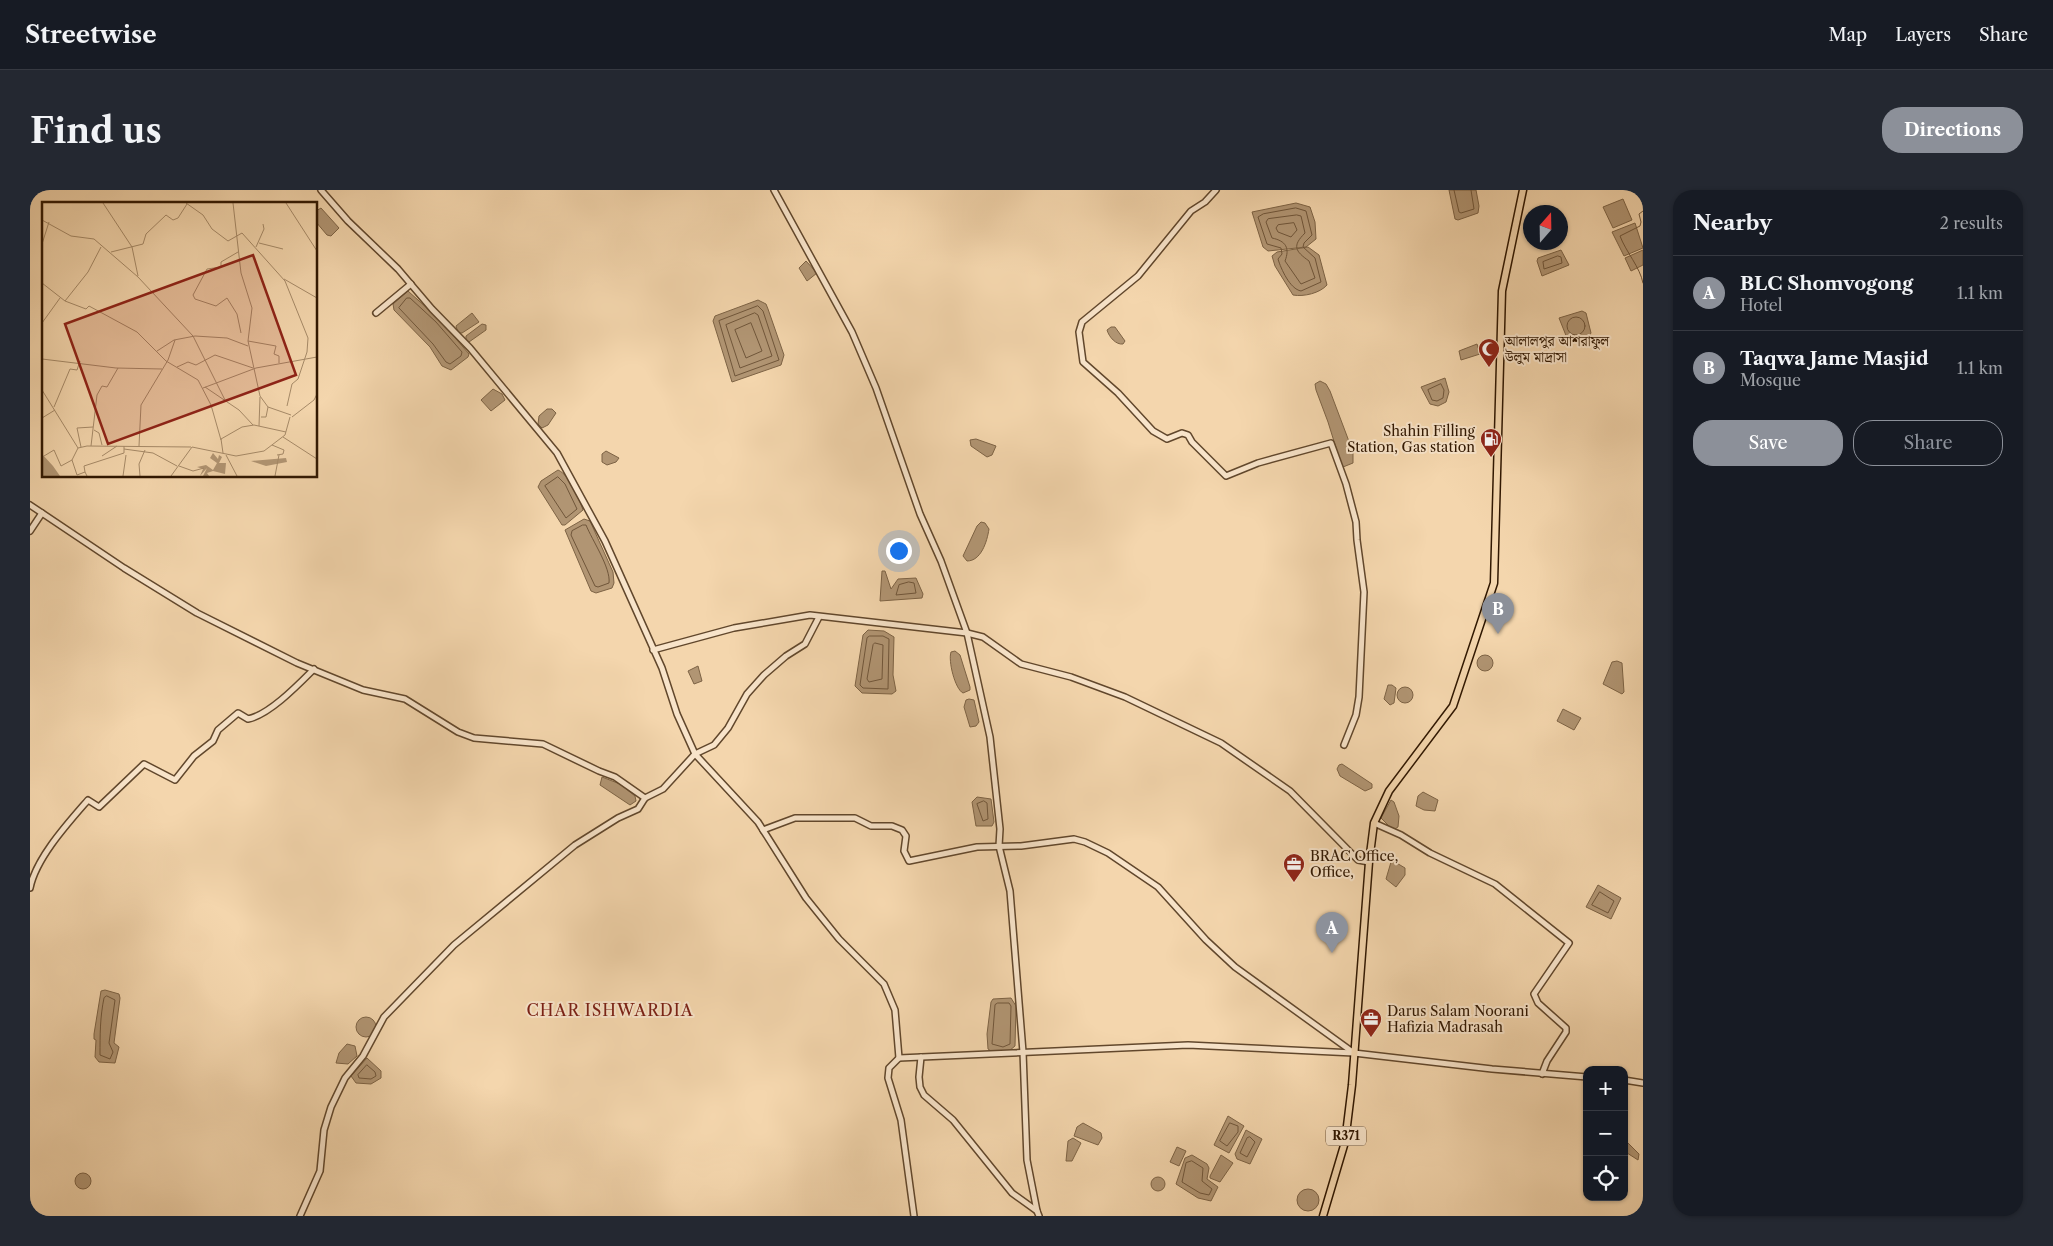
<!DOCTYPE html>
<meta charset="utf-8">
<style>
body{margin:0;font-family:"Libre Caslon Text","Noto Serif Bengali",serif;background:#242831;color:#f1f3f6}
.controls{position:absolute;right:15px;bottom:15px;display:grid;overflow:hidden;border-radius:10px;box-shadow:0 1px 4px #0004}
.controls button{width:45px;height:45px;display:grid;place-items:center;padding:0;border:0;border-bottom:1px solid #363941;background:#171b24;color:#f1f3f6;font:25px sans-serif}
.compass{position:absolute;left:1493px;top:15px;width:45px;height:45px;border-radius:50%;background:#171b24;box-shadow:0 1px 4px #0004;rotate:20deg}
.you{position:absolute;left:868px;top:360px;width:18px;height:18px;margin:-12px;border:4px solid #fff;border-radius:50%;background:#1a73e8;box-shadow:0 0 0 8px #1a73e833}
.badge{display:grid;place-items:center;width:32px;height:32px;border-radius:50%;background:#8c9099;color:#fff;font-size:16px;font-weight:700}
.pin{position:absolute;translate:-50% -41px;filter:drop-shadow(0 1px 2px #0008)}
.pin::after{content:'';position:absolute;top:26px;width:18px;height:15px;background:inherit;clip-path:polygon(0 0,100% 0,50% 100%)}
.list{margin:0;padding:0;list-style:none}
h2{display:flex;justify-content:space-between;align-items:center;height:65px;margin:0;padding:0 20px;font-size:21px}
h2 small{font-size:16px;font-weight:400;color:#9ea1a6}
.list li{display:grid;grid-template-columns:32px 1fr auto;gap:15px;align-items:center;box-sizing:border-box;height:75px;padding:0 20px;border-top:1px solid #363941}
.list b{display:block;font-size:19px;white-space:nowrap}
.list p{margin:0;font-size:16px;white-space:nowrap;color:#9ea1a6}
.list em{font-size:16px;font-style:normal;color:#9ea1a6}
.actions{display:flex;gap:10px;padding:15px 20px}
.actions a{flex:1;padding:11px 0;border:1px solid #8c9099;border-radius:20px;text-align:center;font-size:18px;color:#8c9099}
.actions .main{background:#8c9099;color:#fff}
.icon{flex:none;width:28px;height:28px;fill:none;stroke:currentColor;stroke-width:2;stroke-linecap:round;stroke-linejoin:round}
.map{position:relative;flex:none;width:1613px;height:1026px;overflow:hidden;border-radius:20px}
header{display:flex;align-items:center;gap:30px;box-sizing:border-box;height:70px;padding:0 25px;background:#171b24;border-bottom:1px solid #363941}
header strong{font-size:24px}
nav{display:flex;gap:28px;margin-inline-start:auto;font-size:18px}
.intro{display:flex;align-items:center;justify-content:space-between;box-sizing:border-box;height:120px;padding:0 30px}
h1{margin:0;font-size:35px}
.button{padding:12px 22px;border-radius:20px;background:#8c9099;color:#fff;font-size:18px;font-weight:700}
main{display:flex;gap:30px;padding:0 30px}
aside{flex:1;background:#171b24;border-radius:20px;box-shadow:0 1px 4px #0004}
.map>svg:first-child{display:block}
</style>
<header>
<strong>Streetwise</strong>
<nav><a>Map</a><a>Layers</a><a>Share</a></nav>
</header>
<div class="intro"><h1>Find us</h1><a class="button">Directions</a></div>
<main>
<div class="map">
<svg width="1613" height="1026" viewBox="0 0 1613 1026">
<rect width="100%" height="100%" fill="#f4d6ad"/>
<filter id="stains"><feTurbulence type="fractalNoise" baseFrequency=".004" numOctaves="4"/><feColorMatrix values="0 0 0 0 .2 0 0 0 0 .09 0 0 0 0 .02 0 0 0 .5 -.17"/></filter>
<radialGradient id="worn" r=".72"><stop offset=".6" stop-color="#630" stop-opacity="0"/><stop offset="1" stop-color="#630" stop-opacity=".3"/></radialGradient>
<g fill="#b19573" stroke="#7d6345">
<path d="M1419 0H1446L1449 16 1448 23 1428 30 1425 29Z"/>
<path d="M1593 9 1602 30 1583 38 1573 17Z"/>
<path d="M1266 13 1280 17 1285 32 1286 49 1276 57 1238 61 1233 57 1222 22Z"/>
<path d="M291 18 309 38 301 46 297 45 286 32V21Z"/>
<path d="M1605 33 1613 58 1594 66 1582 42Z"/>
<path d="M1278 57 1289 65 1297 95C1290 103 1274 107 1263 105L1245 76 1242 66 1247 62Z"/>
<path d="M1531 60 1539 75 1512 86 1507 71 1508 68Z"/>
<path d="M1613 60V75L1601 81 1595 68Z"/>
<path d="M776 71 787 83 777 91 769 78Z"/>
<path d="M378 101 409 129 439 164 438 167 421 180 412 176 400 157 364 120 363 114Z"/>
<path d="M728 110 736 114 738 119 754 165 751 175 702 192 683 131 685 126Z"/>
<path d="M1552 121 1556 123 1561 143 1559 146 1541 151 1537 148 1529 128Z"/>
<path d="M442 123 449 132 432 143H428L426 136Z"/>
<path d="M452 134 456 135V140L439 152 436 149V146Z"/>
<path d="M1081 137H1085L1095 151 1093 154C1086 155 1079 147 1077 140Z"/>
<path d="M1447 154 1450 164 1431 170 1429 161Z"/>
<path d="M1415 188 1419 202 1416 212 1408 216 1400 214 1391 197Z"/>
<path d="M1290 191 1296 194 1300 201 1323 262V273L1313 277 1311 274 1298 232 1286 200 1285 194Z"/>
<path d="M463 199 472 204 475 210 461 221 451 210Z"/>
<path d="M517 219H522L526 223 518 235 512 238 508 234 509 226Z"/>
<path d="M946 249 966 256 962 265 957 267 941 256 940 250Z"/>
<path d="M576 261 589 268 586 272 577 275 572 272V264Z"/>
<path d="M528 280C540 285 549 309 553 320L535 335H532L508 297 511 291Z"/>
<path d="M554 329 560 331 583 382 584 393 582 398 566 403 561 401 535 340Z"/>
<path d="M951 332 955 333 959 339C957 352 951 371 937 371L933 366 947 336Z"/>
<path d="M852 381H855L861 399 868 389 886 388 893 404 892 408 850 411Z"/>
<path d="M838 440 854 441 864 447 863 485 866 501 862 504 832 503 825 496 833 445Z"/>
<path d="M925 461 930 465 940 497V500L933 503C925 499 918 471 921 462Z"/>
<circle cx="1455" cy="473" r="8"/>
<path d="M1587 471 1592 473 1594 502 1592 504 1573 494 1582 472Z"/>
<path d="M668 476 672 491 664 494 658 481Z"/>
<path d="M1358 495H1362L1366 498 1364 513 1360 515 1354 509Z"/>
<circle cx="1375" cy="505" r="8"/>
<path d="M939 509 944 510 949 532 946 536 940 537 934 517 936 510Z"/>
<path d="M1533 519 1551 528 1544 540 1527 531Z"/>
<path d="M1312 574 1342 594V598L1335 601 1310 586 1307 579 1309 575Z"/>
<path d="M572 587 590 594 605 606 606 611 600 615 570 595Z"/>
<path d="M1393 602 1408 610 1405 621 1394 620 1386 616 1388 606Z"/>
<path d="M947 607 961 609 964 632 962 636H946L942 612Z"/>
<path d="M1361 610 1364 612 1369 626 1368 637 1363 640 1351 628Z"/>
<path d="M1361 672H1365L1375 678V685L1366 697 1356 689Z"/>
<path d="M1568 695 1591 708 1581 729 1556 717Z"/>
<path d="M75 800 89 804 90 808 84 853 89 857 85 873 69 872 65 867 66 850 64 849V844L71 801Z"/>
<path d="M981 808 986 816 985 856 979 861H961L958 859 957 844 961 812 963 809Z"/>
<circle cx="336" cy="837" r="10"/>
<path d="M317 854 325 856 327 866 318 874 306 873 309 863Z"/>
<path d="M337 868 351 881V888L341 894 326 893 321 886Z"/>
<path d="M1198 926 1214 936 1199 963 1184 955Z"/>
<path d="M1053 933 1071 943 1072 948 1068 955 1044 946 1047 937Z"/>
<path d="M1216 940 1232 949 1220 974 1207 969 1205 964Z"/>
<path d="M1043 948 1051 953 1042 971H1036L1038 951Z"/>
<path d="M1594 949 1609 964 1608 970 1594 961Z"/>
<path d="M1147 957 1156 961 1149 976 1140 972Z"/>
<path d="M1162 965 1177 974 1179 978 1177 989 1188 997 1181 1011 1168 1008 1146 994 1155 968Z"/>
<path d="M1191 965 1203 973 1190 992 1180 988V986Z"/>
<circle cx="53" cy="991" r="8"/>
<circle cx="1128" cy="994" r="7"/>
<circle cx="1278" cy="1010" r="11"/>
</g>
<g fill="none" stroke-linecap="round" stroke-linejoin="round">
<g stroke="#70563a" stroke-width="1">
<path d="M1424 0 1429 22 1431 23 1444 19 1441 0"/>
<path d="M1266 18 1276 21 1282 45 1274 53 1273 57 1285 68 1291 92 1271 101C1260 99 1251 79 1248 69L1252 64 1251 58 1237 54 1228 27 1233 24Z"/>
<path d="M1613 21 1609 24 1611 32 1610 36 1590 46C1596 62 1610 77 1613 93"/>
<path d="M1267 25 1271 26 1275 43C1262 56 1265 61 1279 71L1285 88 1271 94 1255 71C1260 58 1256 51 1242 48L1236 32 1238 29Z"/>
<path d="M1264 33 1267 40 1261 47 1248 42 1246 38 1248 35Z"/>
<path d="M1528 66 1531 67 1532 73 1514 79 1513 72Z"/>
<path d="M377 108H380L406 132 432 162 431 166 420 174 416 172 403 154 369 118Z"/>
<path d="M728 116 733 121 749 170 705 186 689 131Z"/>
<path d="M725 123 728 125 742 166 710 178 696 135Z"/>
<circle cx="1546" cy="136" r="9"/>
<path d="M721 133 732 161 716 168 705 140Z"/>
<path d="M1411 194 1414 200 1413 208 1407 211 1402 210 1398 200Z"/>
<path d="M528 287 535 294 547 319 536 328 515 296Z"/>
<path d="M553 335H556C562 350 581 378 579 393L568 397 565 396 541 345 542 341Z"/>
<path d="M879 392 884 393 886 403 866 405 869 395Z"/>
<path d="M840 446H853L859 449 858 499 833 498 830 495 837 448Z"/>
<path d="M845 453 853 455 852 489 839 492 837 489 843 455Z"/>
<path d="M954 611 957 613 958 629 953 631 947 614Z"/>
<path d="M1570 702 1584 711 1578 723 1562 715Z"/>
<path d="M77 806 85 810 79 853 83 862 80 869 70 865C70 845 70 827 74 808Z"/>
<path d="M968 813H979L981 816 980 854 973 857 962 854 965 815Z"/>
<path d="M337 875 345 882 346 886 341 889 329 888 328 885Z"/>
<path d="M1200 933 1208 936V942L1197 956 1190 951Z"/>
<path d="M1220 947 1225 952 1217 967 1210 963 1217 948Z"/>
<path d="M1162 971 1173 978 1172 991 1182 999 1179 1005 1170 1003 1152 992 1156 973Z"/>
</g>
<g stroke="#61472c" stroke-width="8">
<g id="minor">
<path d="M291 0 318 31 368 79 402 119 440 158 527 263 575 351 632 478 647 524 665 564 728 632 776 708 809 749 854 794 865 820 869 868"/>
<path d="M744 0 822 142 846 198 890 324 911 371 937 443 960 547 970 639 969 656 980 701 993 862 997 970 1007 1021"/>
<path d="M1186 0 1175 12 1161 21 1108 86 1052 132 1049 142 1053 172 1088 203 1123 241 1137 249 1152 243 1158 245 1162 252 1196 286 1228 273 1301 253 1316 294 1326 332 1327 350 1334 402 1329 507 1326 525 1314 555"/>
<path d="M346 123 381 94"/>
<path d="M0 315 94 378 167 423 267 473 333 500 375 509 428 542 444 548 513 554 569 581 585 587 615 608"/>
<path d="M0 341 12 323"/>
<path d="M623 460 704 438 780 425 937 443 953 447 991 474 1041 487 1095 507 1191 553 1260 601 1328 670 1339 672"/>
<path d="M1344 633 1371 645 1400 663 1465 694 1539 753 1504 804 1508 813 1536 838V842L1517 871 1512 884"/>
<path d="M733 640 765 628H825L841 636H862L872 640 876 646 874 661 879 671 947 657 991 656 1044 649 1055 652 1078 663 1128 697 1176 750 1205 777 1324 863"/>
<path d="M0 698C6 668 38 633 58 610L69 617 114 574 145 590 164 566 183 551 188 540 208 523 218 529C239 525 268 495 284 479"/>
<path d="M891 867 889 887 890 897 894 905 923 930 982 1003 1007 1021 1009 1026"/>
<path d="M1594 890 1613 893"/>
<path d="M270 1026 290 981 294 940 301 917 315 888 333 866 354 827 424 755 545 655 588 628 608 619 615 608 633 599 665 564 684 555 698 538 717 504 734 485 756 466 775 454 789 427"/>
<path d="M884 1026 871 930 858 888 859 878 869 868 1158 855 1324 863 1462 879 1557 887"/>
</g>
</g>
<g stroke="#301701" stroke-width="9">
<path id="major" d="M1293 1026 1315 952 1322 895 1339 672 1344 633 1359 601 1423 516 1464 393 1472 101 1493 0"/>
</g>
<use href="#minor" stroke="#f8e4ca" stroke-width="5"/>
<use href="#major" stroke="#f4d6ad" stroke-width="6"/>
</g>
<defs>
<g id="mosque-pin" transform="scale(1.125)"><path d="M0 17L-7.5 6A9.5 9.5 0 1 1 7.5 6Z" fill="#8f2418" stroke="#f8e4ca"/><path d="M3.5-4.9A6 6 0 1 0 3.5 4.9A5 5 0 1 1 3.5-4.9Z" fill="#fff"/></g>
<g id="fuel-pin" transform="scale(1.125)"><path d="M0 17L-7.5 6A9.5 9.5 0 1 1 7.5 6Z" fill="#8f2418" stroke="#f8e4ca"/><path d="M-5.5-6h7V0h2V4h1.3V-2.5L3-4.5l.8-.8L6-3V5H2.5V1h-1V6h-7ZM-4.2-4.7v3.2H.2V-4.7Z" fill="#fff"/></g>
<g id="office-pin" transform="scale(1.125)"><path d="M0 17L-7.5 6A9.5 9.5 0 1 1 7.5 6Z" fill="#8f2418" stroke="#f8e4ca"/><path d="M-6-3h4V-5.5h4V-3h4V5H-6ZM-1-4.5V-3h2v-1.5ZM-6 0V1H6V0Z" fill="#fff"/></g>
</defs>
<g fill-rule="evenodd">
<use href="#mosque-pin" x="1459" y="159"/>
<use href="#fuel-pin" x="1461" y="249"/>
<use href="#office-pin" x="1264" y="674"/>
<use href="#office-pin" x="1341" y="829"/>
</g>
<g text-anchor="middle" stroke-width="4" stroke-linejoin="round" paint-order="stroke">
<rect fill="#f8e4ca" stroke="#6c543d" stroke-width="1" x="1296" y="936.5" width="40" height="19" rx="4"/>
<g font-size="12" font-weight="bold" fill="#301701">
<text x="1316" y="950">R371</text>
</g>
<g font-size="14" fill="#301701" stroke="#f8e4ca" text-anchor="start">
<text x="1475" y="156">আলালপুর আশরাফুল<tspan x="1475" dy="16">উলুম মাদ্রাসা</tspan></text>
<text x="1445" y="246" text-anchor="end">Shahin Filling<tspan x="1445" dy="16">Station, Gas station</tspan></text>
<text x="1280" y="671">BRAC Office,<tspan x="1280" dy="16">Office,</tspan></text>
<text x="1357" y="826">Darus Salam Noorani<tspan x="1357" dy="16">Hafizia Madrasah</tspan></text>
</g>
<g font-size="16" letter-spacing="1" fill="#7a1f14" stroke="#f8e4ca">
<text x="580" y="826">CHAR ISHWARDIA</text>
</g>
</g>
<g transform="translate(12 12)">
<rect width="275" height="275" fill="#f4d6ad"/>
<path d="M171 251 176 257 177 253 180 255 177 261H184L183 272 171 269 165 271 167 274H161L165 266 158 274 161 267 155 265 164 263 171 268 175 261 168 256ZM0 252 11 264 18 274H0ZM244 256 245 260 224 264 209 259Z" fill="#b19573"/>
<path fill="none" stroke="#a68a68" stroke-width="1" d="M61 1 90 45 96 74M144 1 161 13 170 27 186 39 200 31 243 79 266 136 265 150 256 177 250 182 245 204M191 1 199 71 210 106 206 139 218 194 226 205 249 213M244 1 275 49M0 18 29 34 52 37 96 75 151 134 183 198M217 41 241 47M0 42 7 20M214 45 222 27 221 22M69 50 101 42 104 32 124 13 131 18 136 16 145 2M196 50 179 60V65L165 67 151 93 153 97 174 104 185 96 195 112 199 131M242 77 275 96M0 81 23 99 44 107 47 104 95 130 124 159 156 178 169 203 179 238M0 81V120M23 99 46 70 59 45M0 121 18 96M206 139 234 144 232 152 237 154V161M115 149 132 138 153 134 185 136 206 144M0 152V175M0 157 74 166 120 167M135 165 146 160 154 163 173 153 211 166M163 185 197 208 211 223M161 186 214 166 275 155M0 188 36 246M12 205 28 167 35 168 38 159M219 215H224L226 205M250 215 272 198 275 192M0 216 13 208M217 224 218 195M52 228 57 231 60 243M241 235 275 257M230 243 242 248 241 252 235 253M49 244 55 193 60 184 65 185 76 166M82 244V247L111 251 135 264M97 244 99 203 126 158 133 138M39 245 35 226 51 225M181 251 179 237 200 225 212 223 244 230M184 253 195 274M2 254 12 248 19 264 30 258 35 273 43 270 45 274M60 254 75 244M30 258 36 246 45 244 149 245M137 264 151 269 162 266M43 270 42 264 82 251V247M81 274 84 253M98 274 97 262 103 248M129 274 150 245 194 254 222 249 243 233 248 215M233 274 237 253"/>
<path fill="#8f2418" fill-opacity="0.15" stroke="#8f2418" stroke-width="2.5" d="M211 53 254 173 66 242 23 122Z"/>
<rect width="275" height="275" fill="none" stroke="#301701" stroke-width="2.5"/>
</g>
<rect width="100%" height="100%" filter="url(#stains)"/>
<rect width="100%" height="100%" fill="url(#worn)"/>
</svg>
<div class="controls">
<button>+</button>
<button>−</button>
<button><svg class="icon" aria-label="locate" viewBox="0 0 24 24"><circle cx="12" cy="12" r="6"/><path d="M12 2v4M12 18v4M2 12h4M18 12h4"/></svg></button>
</div>
<svg class="compass" viewBox="-18 -18 36 36"><path d="M0-13l5 13h-10z" fill="#e53935"/><path d="M0 13l5-13h-10z" fill="#9ea1a6"/></svg>
<div class="you"></div>
<div class="pin badge" style="left:1302px;top:763px">A</div>
<div class="pin badge" style="left:1468px;top:444px">B</div>
</div>
<aside>
<h2>Nearby<small>2 results</small></h2>
<ul class="list">
<li><span class="badge">A</span><div><b>BLC Shomvogong</b><p>Hotel</p></div><em>1.1 km</em></li>
<li><span class="badge">B</span><div><b>Taqwa Jame Masjid</b><p>Mosque</p></div><em>1.1 km</em></li>
</ul>
<div class="actions"><a class="main">Save</a><a>Share</a></div>
</aside>
</main>
